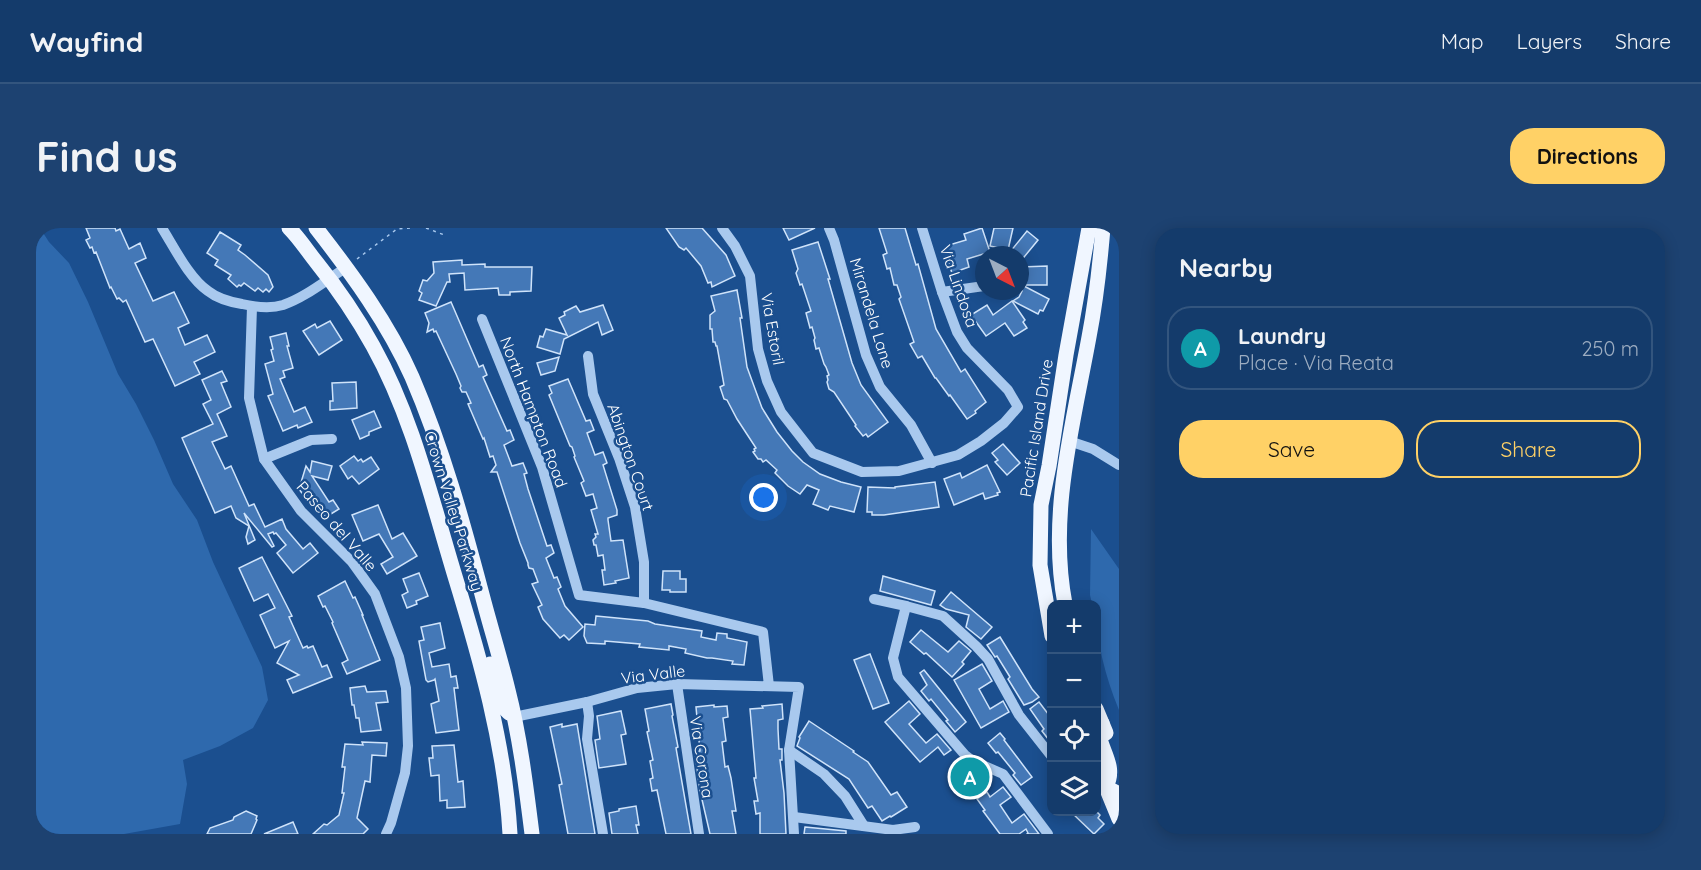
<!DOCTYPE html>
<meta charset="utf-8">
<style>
body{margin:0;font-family:Quicksand,sans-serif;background:#1d4271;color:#f1f3f6}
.controls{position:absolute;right:18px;bottom:18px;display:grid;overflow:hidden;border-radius:12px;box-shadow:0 3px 15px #0003}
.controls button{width:54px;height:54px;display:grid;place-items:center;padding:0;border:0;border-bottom:2px solid #33557e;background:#143b6b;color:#f1f3f6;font:30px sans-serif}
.compass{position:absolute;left:939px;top:18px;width:54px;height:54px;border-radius:50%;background:#143b6b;box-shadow:0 3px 15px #0003;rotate:138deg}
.you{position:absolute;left:728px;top:270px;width:21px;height:21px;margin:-15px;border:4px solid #fff;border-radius:50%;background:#1a73e8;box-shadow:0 0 0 9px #1a73e833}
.badge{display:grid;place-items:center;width:39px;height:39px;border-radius:50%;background:#ffd166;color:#fff;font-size:20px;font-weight:700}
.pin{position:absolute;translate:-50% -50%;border:3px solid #fff;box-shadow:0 2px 6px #0006}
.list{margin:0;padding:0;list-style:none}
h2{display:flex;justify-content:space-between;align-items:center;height:78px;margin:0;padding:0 24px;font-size:26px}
h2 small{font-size:20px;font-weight:400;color:#9dadc1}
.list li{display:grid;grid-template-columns:39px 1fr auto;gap:18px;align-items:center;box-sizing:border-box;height:84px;margin:0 12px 12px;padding:0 12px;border:2px solid #33557e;border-radius:24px}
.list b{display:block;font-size:22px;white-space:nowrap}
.list p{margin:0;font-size:20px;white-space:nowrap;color:#9dadc1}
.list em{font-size:20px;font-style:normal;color:#9dadc1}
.actions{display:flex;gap:12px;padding:18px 24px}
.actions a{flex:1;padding:14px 0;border:2px solid #ffd166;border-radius:24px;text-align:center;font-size:21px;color:#ffd166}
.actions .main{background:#ffd166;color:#111}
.icon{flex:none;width:33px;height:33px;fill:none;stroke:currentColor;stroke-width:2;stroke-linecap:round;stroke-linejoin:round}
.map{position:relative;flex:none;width:1083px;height:606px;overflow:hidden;border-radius:24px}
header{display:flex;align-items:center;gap:36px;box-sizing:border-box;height:84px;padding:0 30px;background:#143b6b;border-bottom:2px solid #33557e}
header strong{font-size:28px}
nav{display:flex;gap:33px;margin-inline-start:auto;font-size:21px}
.intro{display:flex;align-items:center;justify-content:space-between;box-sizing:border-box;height:144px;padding:0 36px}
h1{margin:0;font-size:42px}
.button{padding:15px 27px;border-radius:24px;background:#ffd166;color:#111;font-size:21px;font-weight:700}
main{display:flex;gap:36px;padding:0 36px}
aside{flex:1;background:#143b6b;border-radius:24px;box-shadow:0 3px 15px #0003}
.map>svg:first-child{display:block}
</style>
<header>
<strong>Wayfind</strong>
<nav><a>Map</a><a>Layers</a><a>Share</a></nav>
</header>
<div class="intro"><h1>Find us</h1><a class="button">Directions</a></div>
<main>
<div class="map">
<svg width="1083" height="606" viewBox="0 0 1083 606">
<rect width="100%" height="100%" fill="#1b4f8f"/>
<g fill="#2e69ad">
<path d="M0 0H4L13 14 33 35 52 74 82 146 100 176 118 212 137 256 161 292 177 334 226 439 232 472 217 500 184 518 147 532 151 556 144 596 88 606H0Z"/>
<path d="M1055 301 1083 341V482C1069 448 1060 413 1060 376H1056L1054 367Z"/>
</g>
<g fill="#4478b7" stroke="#cfe3fa" stroke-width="1.5">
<path d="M50 0H79L80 3 84 1 93 21 104 15 110 30 99 35 117 73 138 64 153 95 142 100 149 117 171 107 179 124 158 134 164 146 139 158 117 111 109 114 90 72 87 74 83 70 81 71 75 59 74 60 60 24 58 25 56 19 54 20 50 12 54 10Z"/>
<path d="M630 0H666L690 27 699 48 676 59 675 54 672 55 665 38 650 20 648 22 643 19Z"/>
<path d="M747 0H779L753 12Z"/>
<path d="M843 0H869L880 37 882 36 900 101 925 144 929 141 950 174 939 183 940 185 931 191 914 167 913 168 900 150H899L886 128 882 130 874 116 878 114 863 71 865 69 861 57H858L854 40 851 41 847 27 851 25Z"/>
<path d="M946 0 954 24 931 31 933 39 916 45 908 21 913 19V17L930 12 928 6Z"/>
<path d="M958 0H977L972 22 954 18Z"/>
<path d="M991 3 1002 12 984 34V27H978L974 24Z"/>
<path d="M184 4 205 17 202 22 209 27 232 47 237 59 233 64 230 61 227 64 222 60 219 63 208 55 205 58 203 57 201 59 192 51 195 47 179 37 182 32 171 25Z"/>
<path d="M782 14 794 51H792L816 135 825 157 852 194 832 209 830 206 827 208 819 198 820 197 798 164 793 161 791 154 792 152 791 148 793 147 790 139 788 136 783 120 780 121 778 112 779 110 776 99 774 100 770 85 775 83 766 56 764 57 760 45 762 41 756 22Z"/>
<path d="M426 32V37L449 36V39H496L495 63 474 64V67H463L462 60 429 62 428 45 413 46 414 54H411L400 78 383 72 386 65 383 63 387 52 391 53 398 45 397 34Z"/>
<path d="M1011 38V57H986L985 39Z"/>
<path d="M986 57 1013 71 1007 83 1004 82 1002 86 977 73 983 69 986 63Z"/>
<path d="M701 62 706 90H704L711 139 726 180 741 204 756 223 767 234 784 246 805 254 825 259 818 284 794 278 792 282 777 276 783 262 771 257 764 266 752 258 739 245 741 242 730 232 727 234 725 231H722L717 224 719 223 718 221 720 220 701 191 691 172 688 171 684 159 688 157 681 118H680L679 114H677L676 101H674V87L679 83 675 68Z"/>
<path d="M976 73 989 92 987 94 991 100 978 108 969 95 950 108 935 87 951 77 957 87Z"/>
<path d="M415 74 443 139 447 137 451 147 447 149 471 203 474 202 478 212 468 217 476 238 487 235 491 245 488 246 492 261 511 318 515 317 518 325 510 330 518 350 521 349 525 359 522 361 529 378 547 399 533 412 528 407 524 410 507 391 502 379 506 377 496 356 502 354 497 341 493 340 492 337V335L484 315 461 244H455L460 237 457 228 454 229 448 210 447 211 432 176 435 175 430 164H426L424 160 425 158 420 146 400 103 398 104 397 101 391 104 393 95 389 85Z"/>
<path d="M567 77 577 102 566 107 562 94 528 111 524 126 501 119 504 108 507 109 510 101 531 107 523 90 529 87 528 84 540 78 544 84Z"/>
<path d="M294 93 306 112 283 127 267 103 279 96 281 100Z"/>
<path d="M250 105 253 118H251L257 140 247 143 249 149 244 151 258 184 269 179 276 194 262 200 261 197 247 203 232 168 237 166 229 136 238 133 235 122 237 121 234 109Z"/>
<path d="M523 129 519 143 505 147 501 135Z"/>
<path d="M186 143 191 153 185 155 195 179 181 186 191 208 176 214 189 241 195 238 213 278 218 276 229 299 246 291 250 301 267 321 274 315 282 325 257 345 241 325 250 317 240 305 238 306 237 304 232 306 238 318 236 319 208 285 219 312 212 316 210 309 213 298 200 290 195 278 179 285 146 210 177 196 167 176 175 172 166 152Z"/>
<path d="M532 151 550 193 554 192 558 202 551 205 559 227 567 224 571 235 567 237 581 282V287L572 290V292L575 313 587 312 593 350 579 353 580 355 568 357 566 342H569L567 327 562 328 560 317H558L557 312 560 309 559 306H562L555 282 561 280 557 266 550 268 545 255 548 253 538 229 539 228 536 219 534 218 513 167 516 165 513 158Z"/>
<path d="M320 154 321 180 294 182V173H297L296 155Z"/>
<path d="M338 183 345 199 333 204V207L324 211 316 192Z"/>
<path d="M967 216 984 235 971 247 959 234 962 232 956 225Z"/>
<path d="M318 228 322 233 325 231 327 234 335 229 343 241 323 256 316 248 312 251 304 238Z"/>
<path d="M276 233 296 238 292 252 276 248 293 274 297 272 303 281 290 289 271 272 263 261 270 238 274 244Z"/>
<path d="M951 237 964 264 961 265 962 267 949 271 947 265 918 277 908 251 924 245 926 250Z"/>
<path d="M899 254 903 279 848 287H836V284H831L832 259 859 260V259Z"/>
<path d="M342 277 356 311 367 305 381 328 351 346 345 336 357 329 343 306 327 313 316 287Z"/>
<path d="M226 329 256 388 253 389 267 420 271 418 272 420 277 418 286 439 291 437 296 449 257 465 251 452 263 447 241 435 253 413 239 420 224 387 239 380 232 366 218 373 203 340Z"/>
<path d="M627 343H644V351H650V364H634V362H626Z"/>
<path d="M383 345 392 368 380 373 381 376 371 380 366 367 372 364 367 351Z"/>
<path d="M847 348 899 363 895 377 844 363Z"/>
<path d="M309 353 317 370 319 369 327 387H326L344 432 311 446 306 435 312 432 296 395 297 394 289 378 287 379 282 368Z"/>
<path d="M915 364 956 399 945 411 930 399 933 387 910 381 904 377Z"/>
<path d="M560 388 612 393 619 396 666 403 665 409 680 412 681 405 691 406V410L711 414 708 437 696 436 697 433 676 430H671L649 425 650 421 633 418V422L603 419 604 416 569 413V416L551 415 548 408 549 396 559 397Z"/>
<path d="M404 395 409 420 393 425 396 439 413 436 415 449 420 448 422 460H418L423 502 400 505 395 476 403 473 399 451 398 452 392 454 390 452 383 413 388 412 385 399Z"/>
<path d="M885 402 912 424 923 413 935 423 926 434 928 436 916 449 890 425 888 426 874 414Z"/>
<path d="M964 409 996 461 1003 469 996 474 988 477 972 451 974 449 961 428 959 429 951 417Z"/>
<path d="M834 426 853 475 837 481 818 432Z"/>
<path d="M946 436 956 453 943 461 954 481 967 473 973 484 945 500 918 452Z"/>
<path d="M888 442 930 494 919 504 910 493 912 492 895 471 893 473 885 463 891 457 884 445Z"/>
<path d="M329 458 331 464 350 463 352 474 340 475 345 502 325 504 323 490H320L318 477H316L314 460Z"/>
<path d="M873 473 884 486 873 496 890 515 901 506 915 522 908 527 902 519 884 534 849 494Z"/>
<path d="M1003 474 1016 491V516L1006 503 1008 501 994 481Z"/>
<path d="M635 476 637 487 636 488 642 519 640 520 655 606H630L621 562 616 563 614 551 617 550 614 533 617 532 611 504 613 503 609 481Z"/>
<path d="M746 476 747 491 742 492V501L743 521H746V532H744L748 565 750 606H724V585L720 586 718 573H722L718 550H720L714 481 727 480 726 478Z"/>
<path d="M678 477V479L691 478 692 489 687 490 690 513 686 514 689 539 692 538 695 550 700 583H696L700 606H674L664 563 659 524 664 523 660 479Z"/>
<path d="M585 483 590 506 585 507 590 536 563 540 559 512 564 511 561 488Z"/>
<path d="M773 493 818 523 817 524 832 534 855 567 861 564 871 579 855 589 854 588 846 593 836 578 832 580 813 551 761 518 764 510 763 509Z"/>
<path d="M526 496V499L541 496 559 606H532L523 557 526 556 514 499Z"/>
<path d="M964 505 969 511 968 512 996 549 985 557 977 547 979 545 962 524 960 525 952 515Z"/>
<path d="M326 514 351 515 350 528 336 527 334 554 329 553 321 590 332 601 327 606H277L288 596 291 597 303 587 308 565H306L309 539H306L309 516 327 517Z"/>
<path d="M418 517 422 554 427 553 429 579 411 580V572L404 573 403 547 395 548 393 530H397L396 518Z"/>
<path d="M928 537 932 541 934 540 947 546 940 561 920 552Z"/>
<path d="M967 559 975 569 964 577 976 595 988 586 1003 606H991L992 605 990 601 983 606H964L947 583 949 582 941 571 951 564 954 569Z"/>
<path d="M600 578 603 597H600L602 606H576L573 585 583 583V581Z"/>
<path d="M210 583 221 588 220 591 221 592 215 606H171L174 600 197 592 198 589Z"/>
<path d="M1035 584H1061L1064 587 1062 590 1068 596 1058 606Z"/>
<path d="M257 594 262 606H228Z"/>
<path d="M769 599 810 603V606H768Z"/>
</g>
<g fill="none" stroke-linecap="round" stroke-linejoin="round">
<g stroke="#a9c9ee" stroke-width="1.5" stroke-dasharray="3 4.5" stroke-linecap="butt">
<path d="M390 0 411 8"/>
<path d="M321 31 361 1 374 0"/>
</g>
<g stroke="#a9c9ee" stroke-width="10">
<path d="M126 0C138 19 153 50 172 63 182 71 194 74 206 76 219 79 234 81 247 77 270 69 290 52 311 39"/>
<path d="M686 0 699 18 714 48 722 121 731 153 745 184 777 225 826 244 863 243 922 227 945 213 968 195 982 179 972 162 931 120 921 104 906 64 886 0"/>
<path d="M793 0 798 12 830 127 844 159 875 197 896 235"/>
<path d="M906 64 948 58"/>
<path d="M216 79 213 170 228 231 265 283 316 334 339 366 363 429 370 460 372 518 369 545 355 595 350 606"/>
<path d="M446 91 506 239 543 367 608 375 727 404 733 458"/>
<path d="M552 128 557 166 583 230 599 279 608 334V375"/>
<path d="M1033 213 1057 221 1083 237"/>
<path d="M228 231 275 212 296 211"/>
<path d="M838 371 870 378"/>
<path d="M641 456 663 606"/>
<path d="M551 474 553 488 551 511 567 606"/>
<path d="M478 489 551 474 601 460 641 456 763 459 753 522 758 606"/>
<path d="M753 522 788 546 809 568 828 598"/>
<path d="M758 589 857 602 879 599"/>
<path d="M1012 606 967 546 937 533 929 527 862 449 857 430 870 378 907 388 940 418 952 431 983 487 1016 529"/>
</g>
<g stroke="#f0f6ff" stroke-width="15">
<path d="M253 0C264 11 272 24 281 35 302 61 321 89 337 118 376 188 395 269 418 345 444 430 469 517 474 606"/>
<path d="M280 0C316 46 352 95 376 149 407 221 428 298 448 374 456 404 465 433 472 462 484 509 490 558 496 606"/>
<path d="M1029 376C1012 287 1037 197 1053 109 1060 73 1064 36 1067 0"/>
<path d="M1016 408 1004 337 1005 277 1013 238 1030 127 1053 0"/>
<path d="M454 436 464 473 466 478 473 485"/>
<path d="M1060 481 1070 505"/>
<path d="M1066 495 1062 503 1063 507C1067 526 1080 539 1070 559L1083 566"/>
<path d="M1060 535 1083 591"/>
</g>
</g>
<g text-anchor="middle" stroke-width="5" stroke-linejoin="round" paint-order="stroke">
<g font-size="16" fill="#fff" stroke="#1b4f8f">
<text transform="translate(923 58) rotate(71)" y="6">Via Lindosa</text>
<text transform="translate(836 85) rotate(73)" y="6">Mirandela Lane</text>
<text transform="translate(737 101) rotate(80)" y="6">Via Estoril</text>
<text transform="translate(498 184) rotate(69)" y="6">North Hampton Road</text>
<text transform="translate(1000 200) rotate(-81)" y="6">Pacific Island Drive</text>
<text transform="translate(595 229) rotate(71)" y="6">Abington Court</text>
<text transform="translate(418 283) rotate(73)" y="6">Crown Valley Parkway</text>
<text transform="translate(301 298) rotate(49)" y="6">Paseo del Valle</text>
<text transform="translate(617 446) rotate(-7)" y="6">Via Valle</text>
<text transform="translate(666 529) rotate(81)" y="6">Via Corona</text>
</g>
</g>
</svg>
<div class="controls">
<button>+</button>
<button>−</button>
<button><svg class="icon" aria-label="locate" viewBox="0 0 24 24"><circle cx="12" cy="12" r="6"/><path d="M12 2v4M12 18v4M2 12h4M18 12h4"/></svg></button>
<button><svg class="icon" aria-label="layers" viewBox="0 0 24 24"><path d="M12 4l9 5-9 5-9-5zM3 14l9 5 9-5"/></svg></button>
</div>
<svg class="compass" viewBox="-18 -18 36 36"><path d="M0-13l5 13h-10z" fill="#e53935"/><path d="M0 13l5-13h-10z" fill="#9dadc1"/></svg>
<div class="you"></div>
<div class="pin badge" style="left:934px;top:549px;background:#0f9aa8">A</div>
</div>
<aside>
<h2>Nearby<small></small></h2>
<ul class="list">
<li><span class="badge" style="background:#0f9aa8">A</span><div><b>Laundry</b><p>Place · Via Reata</p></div><em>250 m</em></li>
</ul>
<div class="actions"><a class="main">Save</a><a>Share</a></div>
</aside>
</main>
